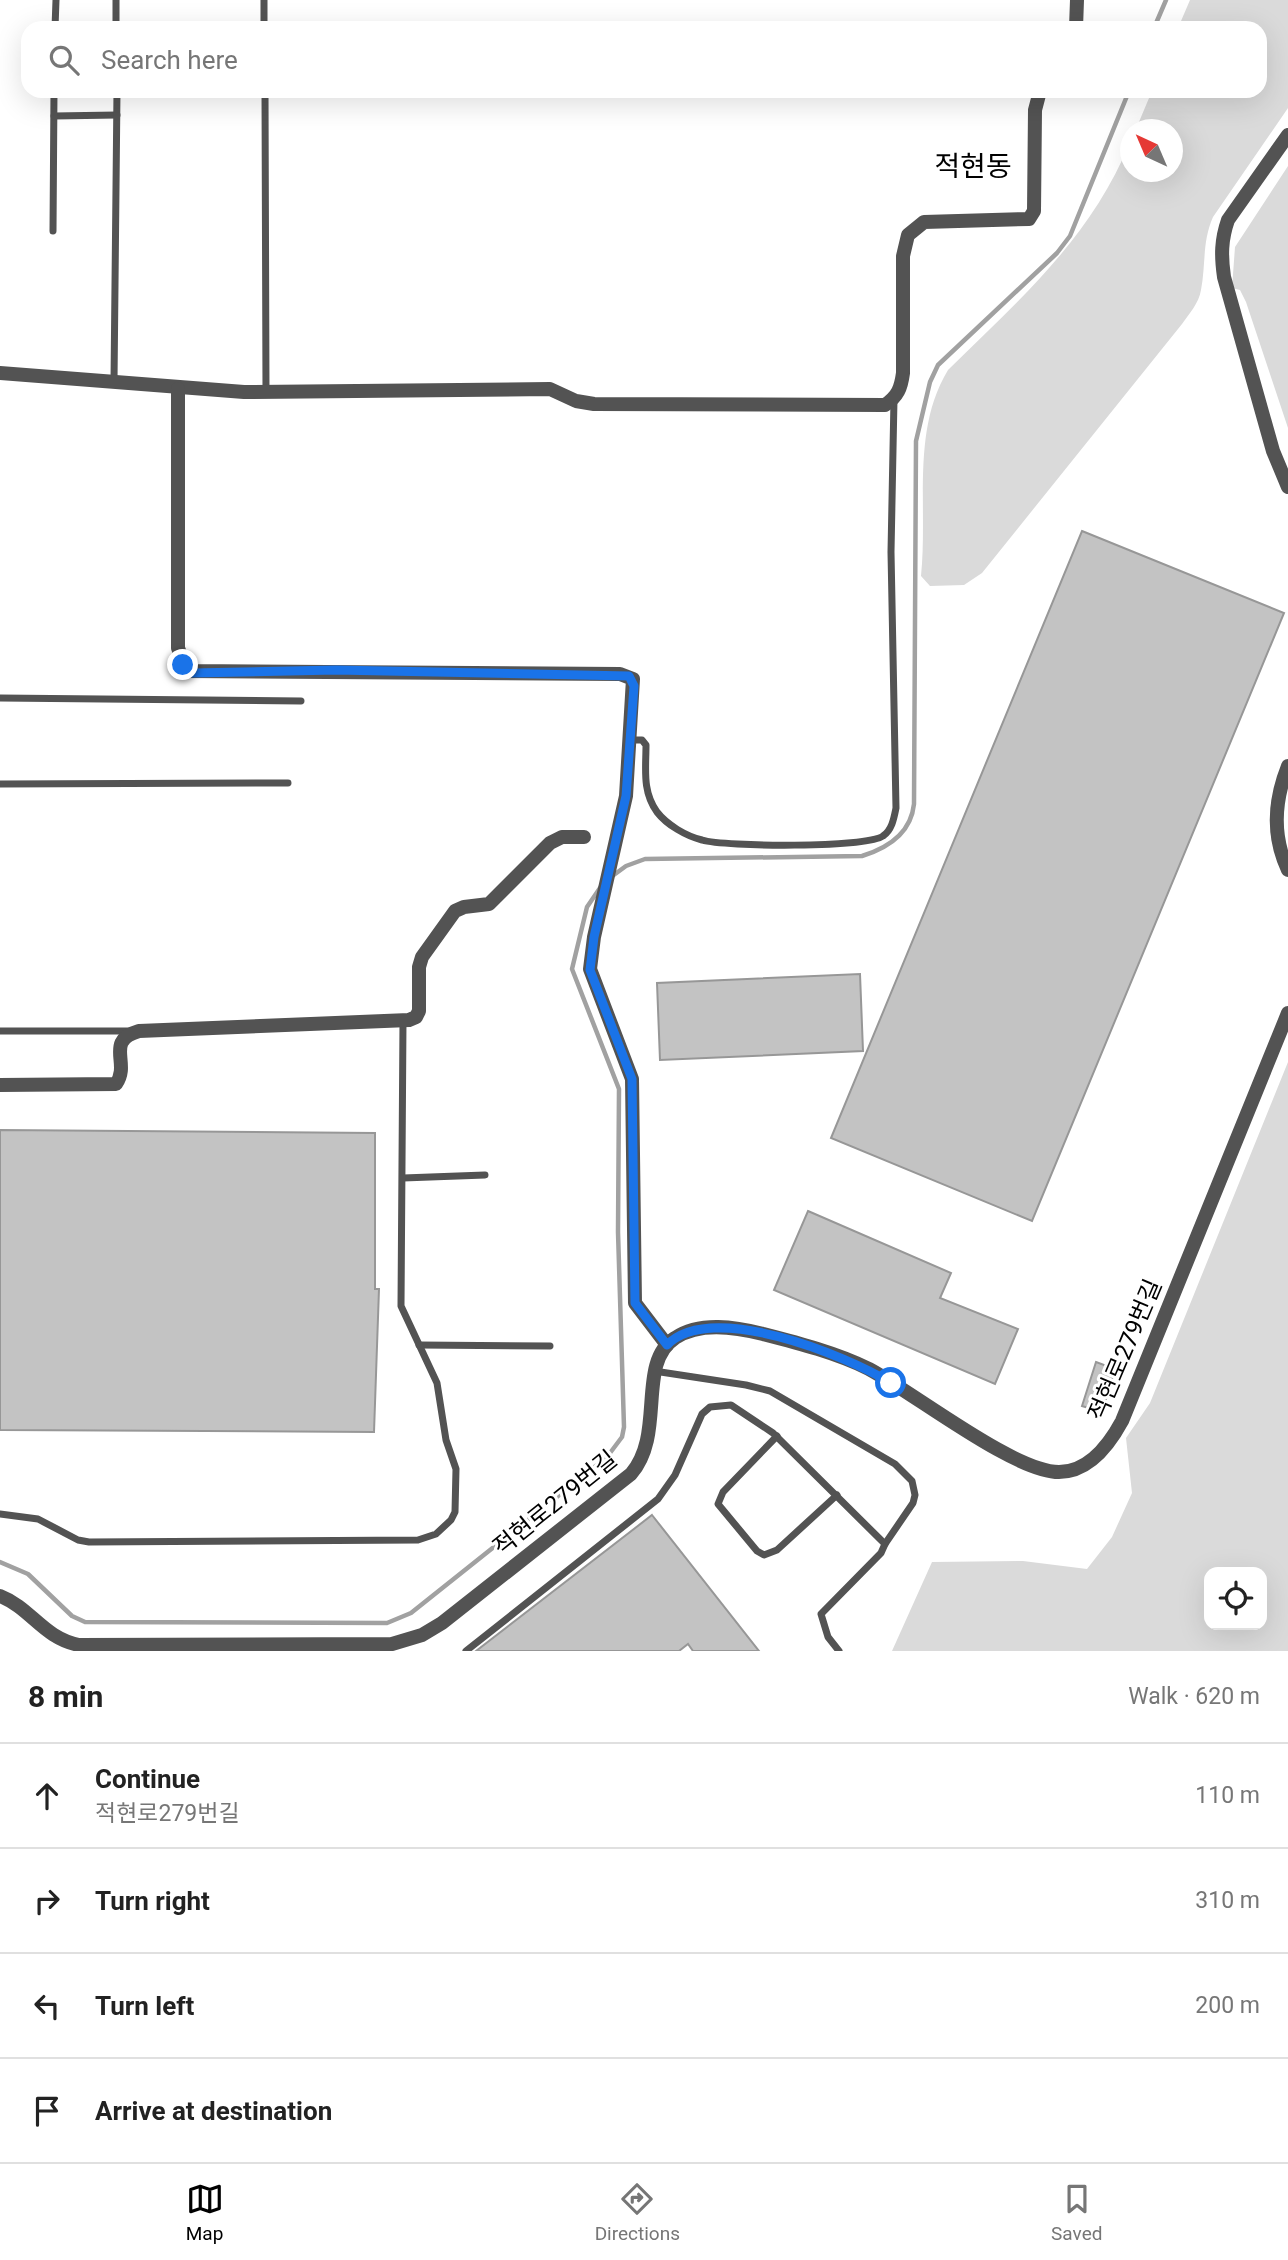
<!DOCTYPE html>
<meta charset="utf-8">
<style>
body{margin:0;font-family:Roboto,"Noto Sans KR",sans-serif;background:#f2f2f2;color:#222}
.controls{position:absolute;right:21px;bottom:21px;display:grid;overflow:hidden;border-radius:14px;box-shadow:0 7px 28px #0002}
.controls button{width:63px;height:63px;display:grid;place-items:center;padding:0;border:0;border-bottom:2px solid #e0e0e0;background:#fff;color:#222;font:35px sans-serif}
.compass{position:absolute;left:1120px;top:119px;width:63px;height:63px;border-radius:50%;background:#fff;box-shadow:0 7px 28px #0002;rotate:316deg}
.stop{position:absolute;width:21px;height:21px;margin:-16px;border:5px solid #1a73e8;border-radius:50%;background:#fff}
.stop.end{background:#1a73e8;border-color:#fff;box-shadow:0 2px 7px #0008}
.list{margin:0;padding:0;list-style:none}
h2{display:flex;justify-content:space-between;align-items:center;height:91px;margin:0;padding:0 28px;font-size:30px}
h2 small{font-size:23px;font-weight:400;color:#767676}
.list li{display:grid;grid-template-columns:46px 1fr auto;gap:21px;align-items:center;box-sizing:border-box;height:105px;padding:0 28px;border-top:2px solid #e0e0e0}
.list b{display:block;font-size:26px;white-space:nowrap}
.list p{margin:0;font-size:23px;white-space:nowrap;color:#767676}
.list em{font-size:23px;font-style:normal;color:#767676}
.icon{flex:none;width:38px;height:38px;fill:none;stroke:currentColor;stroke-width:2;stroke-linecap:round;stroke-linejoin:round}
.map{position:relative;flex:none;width:1288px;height:1651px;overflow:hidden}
.search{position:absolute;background:#fff;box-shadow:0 7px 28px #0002;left:21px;right:21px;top:21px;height:77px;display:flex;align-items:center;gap:18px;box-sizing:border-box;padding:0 24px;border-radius:21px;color:#767676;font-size:26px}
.sheet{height:511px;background:#fff}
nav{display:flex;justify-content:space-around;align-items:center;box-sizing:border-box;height:98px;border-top:2px solid #e0e0e0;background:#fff;font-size:19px;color:#767676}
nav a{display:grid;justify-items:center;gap:4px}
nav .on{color:#000}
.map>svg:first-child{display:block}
</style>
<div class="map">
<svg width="1288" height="1651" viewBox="0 0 1288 1651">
<rect width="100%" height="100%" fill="#fff"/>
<g fill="#dadada" fill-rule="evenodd">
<path d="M1190 0H1288V108L1213 217C1202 242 1206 264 1201 290 1199 303 1189 314 1182 324L982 573 964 585 930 586 921 576C928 507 911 431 948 370 1021 298 1091 238 1130 142V172H1172V130L1136 129 1152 91H1260V28H1178Z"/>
<path d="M1288 166V428L1246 302 1240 290 1232 288 1235 247Z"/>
<path d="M1288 1062V1651H892L932 1562 1023 1561 1087 1569 1112 1537 1132 1493 1126 1438 1150 1403ZM1262 1572V1625H1209V1572Z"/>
</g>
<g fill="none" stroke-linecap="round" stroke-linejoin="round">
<g stroke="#a1a1a1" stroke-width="4.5">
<path d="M1154 28 1166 0"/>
<path d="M611 877 626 866 645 859 862 856C888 848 911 833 914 804L916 441 930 382 938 365 1057 253 1070 236 1129 91"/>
<path d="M0 1562 28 1574 72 1616 85 1622 387 1623 411 1613 607 1457 622 1437 624 1427 618 1232 619 1089 572 969 587 907 602 885"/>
</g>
</g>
<g fill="#c3c3c3" stroke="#979797" stroke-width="2">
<path d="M1082 531 1284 613 1032 1221 831 1138Z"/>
<path d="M860 974 863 1051 660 1060 657 983Z"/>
<path d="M0 1130 375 1133V1289H379L374 1432 0 1430Z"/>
<path d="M808 1211 951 1273 940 1298 1018 1329 995 1384 774 1290Z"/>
<path d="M1096 1362 1115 1369 1102 1412 1082 1406Z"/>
<path d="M652 1515 759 1651H693L688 1644 679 1651H476Z"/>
</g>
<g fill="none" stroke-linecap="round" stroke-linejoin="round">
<g stroke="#535353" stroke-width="7">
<path d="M116 0V28"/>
<path d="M264 0V28"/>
<path d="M55 28 56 0"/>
<path d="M265 91 266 392"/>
<path d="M54 116 117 115"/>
<path d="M53 231 54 91"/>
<path d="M114 382 117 91"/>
<path d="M0 698 301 701"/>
<path d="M630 740H642L646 745C646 769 642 791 657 812 667 825 686 836 702 840 725 847 866 848 883 836 892 830 894 818 896 808L891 552 894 399"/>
<path d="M0 784 288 783"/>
<path d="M0 1031H132"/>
<path d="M403 1178 485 1175"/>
<path d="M419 1345 550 1346"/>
<path d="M654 1371 746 1385 770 1391 895 1464 912 1481 915 1495 913 1503 885 1544"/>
<path d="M777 1436 723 1492 718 1504 757 1551 764 1555 777 1550 837 1495"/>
<path d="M0 1514 38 1519 78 1540 89 1542 418 1540 436 1534 451 1520 455 1512 456 1469 446 1440 437 1383 401 1306 403 1021"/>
<path d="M466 1651 658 1499 675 1475 702 1414 710 1407 731 1405 773 1433 885 1544 881 1553 821 1614 828 1637 839 1651"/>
</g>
<g stroke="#535353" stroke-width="14">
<path d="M1076 28 1077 0"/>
<path d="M1288 135 1228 220C1221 240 1221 256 1224 277L1273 451 1288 487"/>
<path d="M0 373 244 392 550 389 576 401 594 404 885 405C898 396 901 388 903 373V256L908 235 924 222 1029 219 1034 211 1035 110 1040 91"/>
<path d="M178 389V648L187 671 620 674 633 679 626 796 594 937 590 969 632 1079 635 1303 667 1345"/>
<path d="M1288 766C1274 801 1272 836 1288 870"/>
<path d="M0 1085 116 1084C131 1063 104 1041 139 1031L409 1020 416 1017 419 1011V967L422 957 455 911 464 907 489 904 550 843 562 837H584"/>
<path d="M0 1596C31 1608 43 1638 79 1645L392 1644 422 1635 442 1623 631 1474C666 1434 636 1363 675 1338 700 1321 736 1327 763 1334 798 1343 837 1353 869 1369 914 1393 1014 1472 1059 1472 1089 1472 1109 1445 1122 1421L1288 1013"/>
</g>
</g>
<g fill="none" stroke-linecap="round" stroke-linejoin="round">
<path stroke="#1a73e8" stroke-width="9" d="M183 665 192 673 336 670 629 676 634 686 626 796 594 937 590 970 632 1079 635 1303 667 1345C711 1300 845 1355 891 1383"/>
</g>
<g text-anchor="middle" stroke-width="6" stroke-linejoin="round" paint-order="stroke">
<g font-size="24" fill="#000" stroke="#fff">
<text transform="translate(1125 1350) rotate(-67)" y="8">적현로279번길</text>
<text transform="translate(555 1503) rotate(-39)" y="8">적현로279번길</text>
</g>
<g font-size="28" fill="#000" stroke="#fff">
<text x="973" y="176">적현동</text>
</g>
</g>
</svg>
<div class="controls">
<button><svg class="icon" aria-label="locate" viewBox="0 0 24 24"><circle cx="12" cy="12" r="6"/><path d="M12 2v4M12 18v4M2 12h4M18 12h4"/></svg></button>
</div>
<svg class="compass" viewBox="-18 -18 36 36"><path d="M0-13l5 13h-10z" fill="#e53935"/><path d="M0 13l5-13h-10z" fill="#767676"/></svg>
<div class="stop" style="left:891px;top:1383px"></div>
<div class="stop end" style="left:183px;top:665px"></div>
<div class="search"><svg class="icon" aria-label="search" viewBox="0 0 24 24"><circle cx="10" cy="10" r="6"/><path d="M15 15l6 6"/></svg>Search here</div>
</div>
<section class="sheet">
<h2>8 min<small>Walk · 620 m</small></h2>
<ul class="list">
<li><svg class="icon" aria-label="ahead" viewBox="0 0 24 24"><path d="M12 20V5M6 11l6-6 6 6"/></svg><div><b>Continue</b><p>적현로279번길</p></div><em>110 m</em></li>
<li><svg class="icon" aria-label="right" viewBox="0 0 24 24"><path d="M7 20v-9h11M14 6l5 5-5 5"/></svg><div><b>Turn right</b></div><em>310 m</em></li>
<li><svg class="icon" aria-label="left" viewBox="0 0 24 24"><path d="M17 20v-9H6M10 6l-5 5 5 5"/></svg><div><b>Turn left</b></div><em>200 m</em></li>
<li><svg class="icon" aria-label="arrive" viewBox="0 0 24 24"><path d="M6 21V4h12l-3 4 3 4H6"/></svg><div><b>Arrive at destination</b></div></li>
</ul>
</section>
<nav>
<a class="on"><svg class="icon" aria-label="map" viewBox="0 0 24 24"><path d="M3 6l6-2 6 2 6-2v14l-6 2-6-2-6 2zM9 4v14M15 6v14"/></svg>Map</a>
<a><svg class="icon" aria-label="directions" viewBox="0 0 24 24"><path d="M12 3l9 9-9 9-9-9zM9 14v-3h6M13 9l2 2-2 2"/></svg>Directions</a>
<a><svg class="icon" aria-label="saved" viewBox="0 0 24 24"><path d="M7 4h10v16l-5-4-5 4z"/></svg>Saved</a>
</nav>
